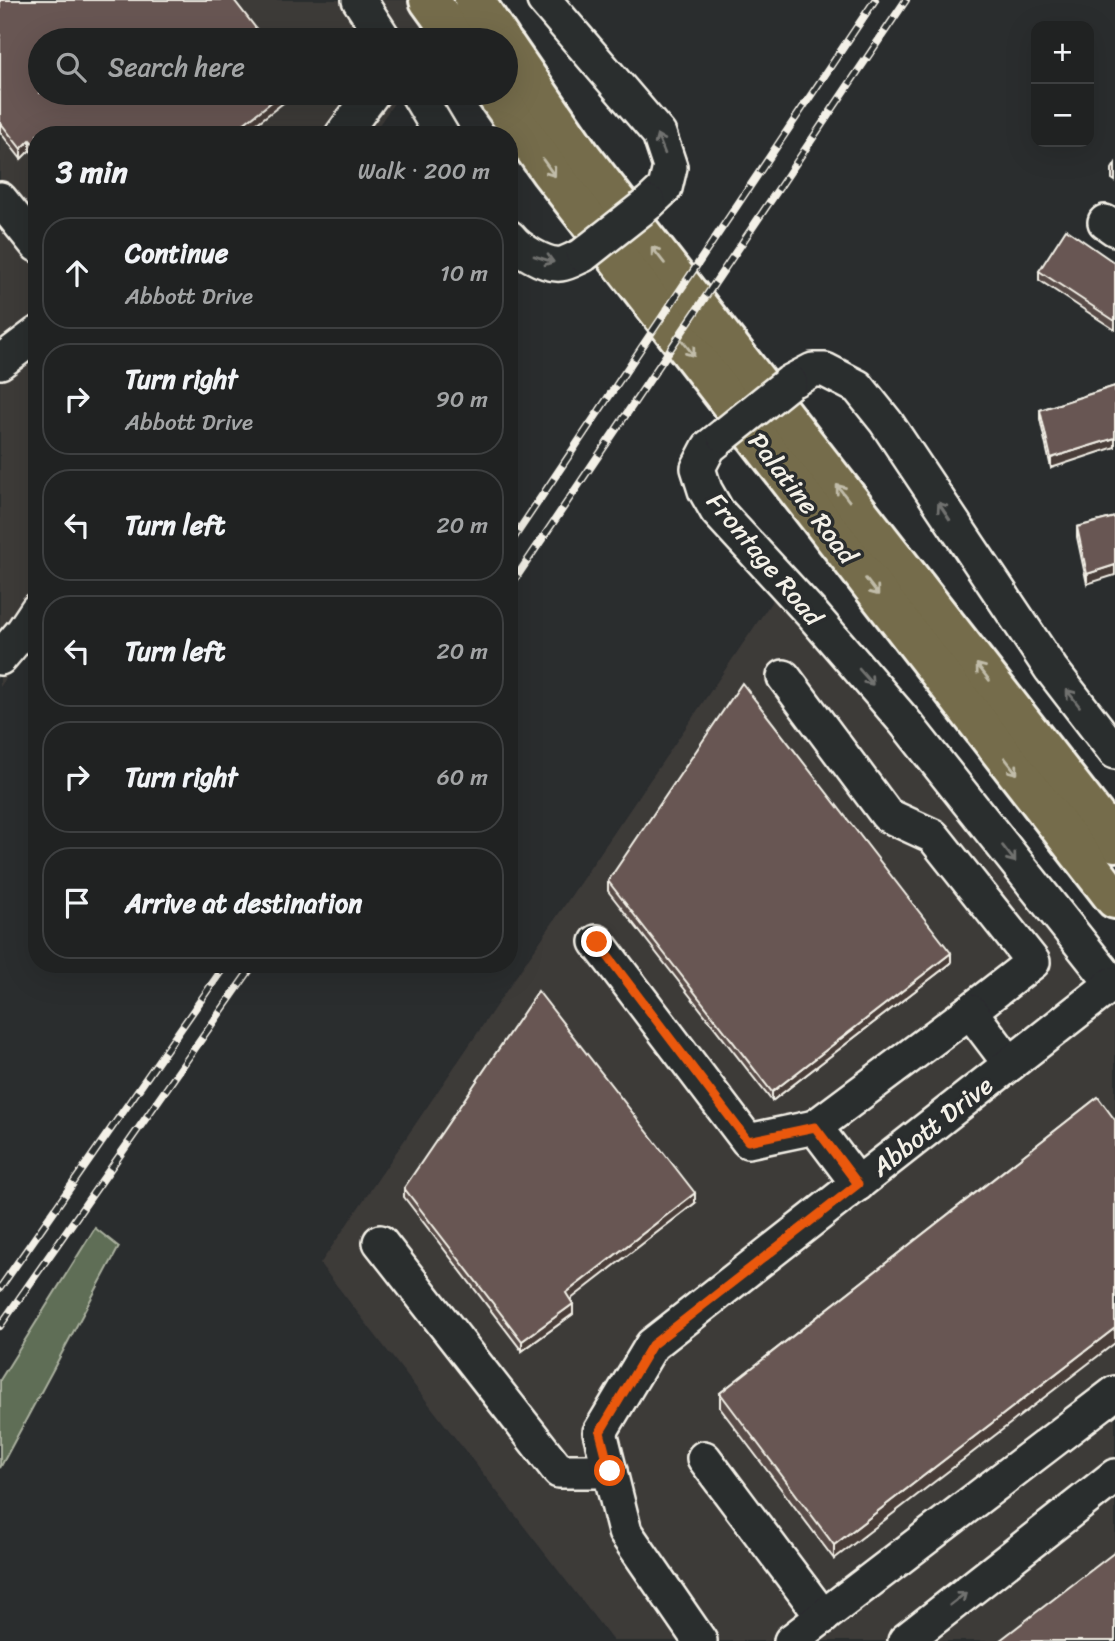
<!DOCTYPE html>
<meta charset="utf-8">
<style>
body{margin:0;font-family:Sriracha,sans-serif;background:#2d2f2f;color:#f1f3f6}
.controls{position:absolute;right:21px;top:21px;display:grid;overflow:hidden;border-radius:14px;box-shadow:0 7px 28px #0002}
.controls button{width:63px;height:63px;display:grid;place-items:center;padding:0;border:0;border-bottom:2px solid #3d3f40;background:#202222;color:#f1f3f6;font:35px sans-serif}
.stop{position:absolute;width:21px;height:21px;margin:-16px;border:5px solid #ea580c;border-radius:50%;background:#fff}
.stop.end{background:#ea580c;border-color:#fff;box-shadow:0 2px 7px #0008}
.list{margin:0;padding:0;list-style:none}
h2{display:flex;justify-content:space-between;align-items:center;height:91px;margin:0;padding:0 28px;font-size:30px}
h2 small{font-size:23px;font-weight:400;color:#a2a4a5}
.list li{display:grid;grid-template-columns:46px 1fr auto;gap:21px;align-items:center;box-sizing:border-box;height:112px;margin:0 14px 14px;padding:0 14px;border:2px solid #3d3f40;border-radius:28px}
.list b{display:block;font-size:26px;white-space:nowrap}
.list p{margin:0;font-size:23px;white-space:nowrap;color:#a2a4a5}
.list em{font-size:23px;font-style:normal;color:#a2a4a5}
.icon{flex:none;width:38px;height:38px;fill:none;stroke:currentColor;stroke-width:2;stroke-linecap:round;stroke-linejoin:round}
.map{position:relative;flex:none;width:1115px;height:1641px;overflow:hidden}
.search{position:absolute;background:#202222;box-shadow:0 7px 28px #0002;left:28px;top:28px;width:490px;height:77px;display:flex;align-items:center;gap:18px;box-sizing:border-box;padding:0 24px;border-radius:38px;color:#a2a4a5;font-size:26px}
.panel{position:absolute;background:#202222;box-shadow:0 7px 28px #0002;left:28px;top:126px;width:490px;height:847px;border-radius:28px}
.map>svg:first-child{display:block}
</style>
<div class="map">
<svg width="1115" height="1641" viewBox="0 0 1115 1641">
<rect width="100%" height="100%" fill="#2a2d2e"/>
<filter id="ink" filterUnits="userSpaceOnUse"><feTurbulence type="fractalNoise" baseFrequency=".0143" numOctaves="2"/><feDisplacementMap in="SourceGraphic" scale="14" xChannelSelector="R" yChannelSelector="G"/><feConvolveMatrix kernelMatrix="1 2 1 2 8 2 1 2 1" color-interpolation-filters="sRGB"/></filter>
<g filter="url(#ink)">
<g fill="#3d3a39">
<path d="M0 0H461L435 40H40V93H401L372 135H37V633L0 687Z"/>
<path d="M785 582 1115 1006V1641H613L320 1264Z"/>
</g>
<path fill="#5f6e56" stroke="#aab09f" stroke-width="2" d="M95 1228 119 1247 0 1468V1380Z"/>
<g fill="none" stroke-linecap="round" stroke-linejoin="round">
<g stroke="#f4f1e8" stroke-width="38">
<g id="minor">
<path d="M359 0 385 40"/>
<path d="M544 0 659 134 670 167 665 188 649 203"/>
<path d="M417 93 442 135"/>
<path d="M342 135 373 93"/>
<path d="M0 199 37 245"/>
<path d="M1105 222 1115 229"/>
<path d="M509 237C518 249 545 266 561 264 568 263 576 258 583 255"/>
<path d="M0 362 37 334"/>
<path d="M790 382 813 370H825L858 387 886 422 1051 669 1115 752"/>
<path d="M724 435 709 447 698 468 705 490 717 511 811 613 904 721 1115 987"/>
<path d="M0 658 23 631 37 610"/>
<path d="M784 677 887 815 933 836 1033 962 970 1011"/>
<path d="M597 942 748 1141 815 1127"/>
<path d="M858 1184 815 1127 970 1011 1010 1064"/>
<path d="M380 1242 559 1471H610"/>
<path d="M704 1458 823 1617"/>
<path d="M700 1641 625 1532 600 1432 652 1345 1112 984"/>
<path d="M791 1641 1115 1393"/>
<path d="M905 1641 1115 1476"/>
</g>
</g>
<g stroke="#f4f1e8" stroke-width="44">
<g id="highway">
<path d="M429 0 458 40"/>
<path d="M474 0 501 40"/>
<path d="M506 47 581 156 1115 842"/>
<path d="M495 93 550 171 1115 899"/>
</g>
</g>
<use href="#minor" stroke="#2a2d2e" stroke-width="33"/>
<use href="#highway" stroke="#746c4b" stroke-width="38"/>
<g stroke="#f4f1e8" stroke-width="8">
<g id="rail">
<path d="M509 545 875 0"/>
<path d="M509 588 906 0"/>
<path d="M0 1288 226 964"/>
<path d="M0 1326 254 964"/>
</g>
</g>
<use href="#rail" stroke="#2a2d2e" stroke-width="5" stroke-dasharray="16" stroke-linecap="butt"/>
<g stroke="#f4f1e8" stroke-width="38" stroke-linecap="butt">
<g id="minor-bridge">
<path d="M583 255 649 203"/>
<path d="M724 435 790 382"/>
</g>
</g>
<use href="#minor-bridge" stroke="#2a2d2e" stroke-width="33"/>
</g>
<g fill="#594b47" stroke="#f4f1e8" stroke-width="2">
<path d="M0 0 37 135V158L30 150 21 159 0 132Z"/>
<path d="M1115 164V181L1112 179V169Z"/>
<path d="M1115 263V330L1039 280V271Z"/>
<path d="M1115 386 1051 468 1040 419V410Z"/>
<path d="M1115 517 1087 584 1077 537V527Z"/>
<path d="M608 881 951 963 772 1101 608 891Z"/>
<path d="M1098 1097 834 1559 720 1408V1393Z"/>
<path d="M404 1188 695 1203 570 1299 573 1314 522 1351 404 1197Z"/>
</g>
<g fill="#493d39" stroke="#f4f1e8" stroke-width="2">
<path d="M283 93H296L242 135H229Z"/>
<path d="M30 140V150L21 159V149Z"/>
<path d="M1115 438V447L1051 468V458Z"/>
<path d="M1115 565V575L1087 584V574Z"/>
<path d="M951 953V963L772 1101V1092Z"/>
<path d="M695 1193V1203L566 1303V1293Z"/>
<path d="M573 1304V1314L522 1351V1341Z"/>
<path d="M1115 1328V1343L834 1559V1545Z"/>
</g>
<g fill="#685752" stroke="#f4f1e8" stroke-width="2">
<path d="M0 0H234L265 40H40V93H283L229 135H37V148L30 140 21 149 0 122Z"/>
<path d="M1066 229 1115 263V321L1039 271Z"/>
<path d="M1115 386V438L1051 458 1040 410Z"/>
<path d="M1115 517V565L1087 574 1077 527Z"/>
<path d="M742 683 951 953 772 1092 608 881Z"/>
<path d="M538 991 695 1193 566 1293 573 1304 522 1341 404 1188Z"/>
<path d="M1098 1097 1115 1120V1328L834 1545 720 1393Z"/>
<path d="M1115 1552V1641H999Z"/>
</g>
<defs><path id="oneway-shaft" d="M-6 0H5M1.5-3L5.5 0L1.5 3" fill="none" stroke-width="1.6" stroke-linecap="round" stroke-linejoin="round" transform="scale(1.75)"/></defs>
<g stroke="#71726f">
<use href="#oneway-shaft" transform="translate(661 144) rotate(-112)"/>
<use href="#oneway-shaft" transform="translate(544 259) rotate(17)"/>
<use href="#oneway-shaft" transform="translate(944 511) rotate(-124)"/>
<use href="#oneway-shaft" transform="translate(866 677) rotate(49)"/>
<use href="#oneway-shaft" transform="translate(1073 698) rotate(-128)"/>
<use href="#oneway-shaft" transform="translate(1009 854) rotate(52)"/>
<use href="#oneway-shaft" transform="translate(958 1599) rotate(-38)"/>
</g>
<g stroke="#c1bca9">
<use href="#oneway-shaft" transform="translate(549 168) rotate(54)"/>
<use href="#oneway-shaft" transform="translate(658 255) rotate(-128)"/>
<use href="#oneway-shaft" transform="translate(688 348) rotate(52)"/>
<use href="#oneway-shaft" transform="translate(843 493) rotate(-128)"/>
<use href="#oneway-shaft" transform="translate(872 587) rotate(52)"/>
<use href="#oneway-shaft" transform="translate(983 672) rotate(-128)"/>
<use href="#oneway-shaft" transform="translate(1011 766) rotate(52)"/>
</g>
</g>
<g fill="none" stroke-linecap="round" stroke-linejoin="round" filter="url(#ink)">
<path stroke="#ea580c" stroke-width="9" d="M597 942 748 1141 815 1127 858 1184 652 1345 600 1432 610 1471"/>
</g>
<g text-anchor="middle" stroke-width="7" stroke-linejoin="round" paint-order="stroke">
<g font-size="26" fill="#f4f1e8" stroke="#2a2d2e">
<text transform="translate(803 498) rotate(52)" y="9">Palatine Road</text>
<text transform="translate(765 559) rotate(50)" y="9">Frontage Road</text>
<text transform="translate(932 1126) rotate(-38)" y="9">Abbott Drive</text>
</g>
</g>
</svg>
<div class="controls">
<button>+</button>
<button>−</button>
</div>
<div class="stop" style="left:610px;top:1471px"></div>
<div class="stop end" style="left:597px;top:942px"></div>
<div class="search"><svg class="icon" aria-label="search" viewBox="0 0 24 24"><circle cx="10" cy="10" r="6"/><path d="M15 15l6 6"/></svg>Search here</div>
<section class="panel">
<h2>3 min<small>Walk · 200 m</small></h2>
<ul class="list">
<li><svg class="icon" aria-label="ahead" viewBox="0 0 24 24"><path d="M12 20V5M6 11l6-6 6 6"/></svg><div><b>Continue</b><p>Abbott Drive</p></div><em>10 m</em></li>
<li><svg class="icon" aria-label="right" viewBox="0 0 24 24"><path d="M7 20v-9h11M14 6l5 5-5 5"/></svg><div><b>Turn right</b><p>Abbott Drive</p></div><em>90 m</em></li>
<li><svg class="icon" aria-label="left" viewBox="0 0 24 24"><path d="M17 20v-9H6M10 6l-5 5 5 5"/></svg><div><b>Turn left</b></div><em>20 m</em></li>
<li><svg class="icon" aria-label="left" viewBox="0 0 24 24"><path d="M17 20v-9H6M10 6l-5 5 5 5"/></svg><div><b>Turn left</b></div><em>20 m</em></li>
<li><svg class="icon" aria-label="right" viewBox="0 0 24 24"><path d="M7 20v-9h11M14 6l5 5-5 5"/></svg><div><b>Turn right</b></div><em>60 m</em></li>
<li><svg class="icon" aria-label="arrive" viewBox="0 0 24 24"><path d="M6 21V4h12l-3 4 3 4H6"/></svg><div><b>Arrive at destination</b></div></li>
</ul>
</section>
</div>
